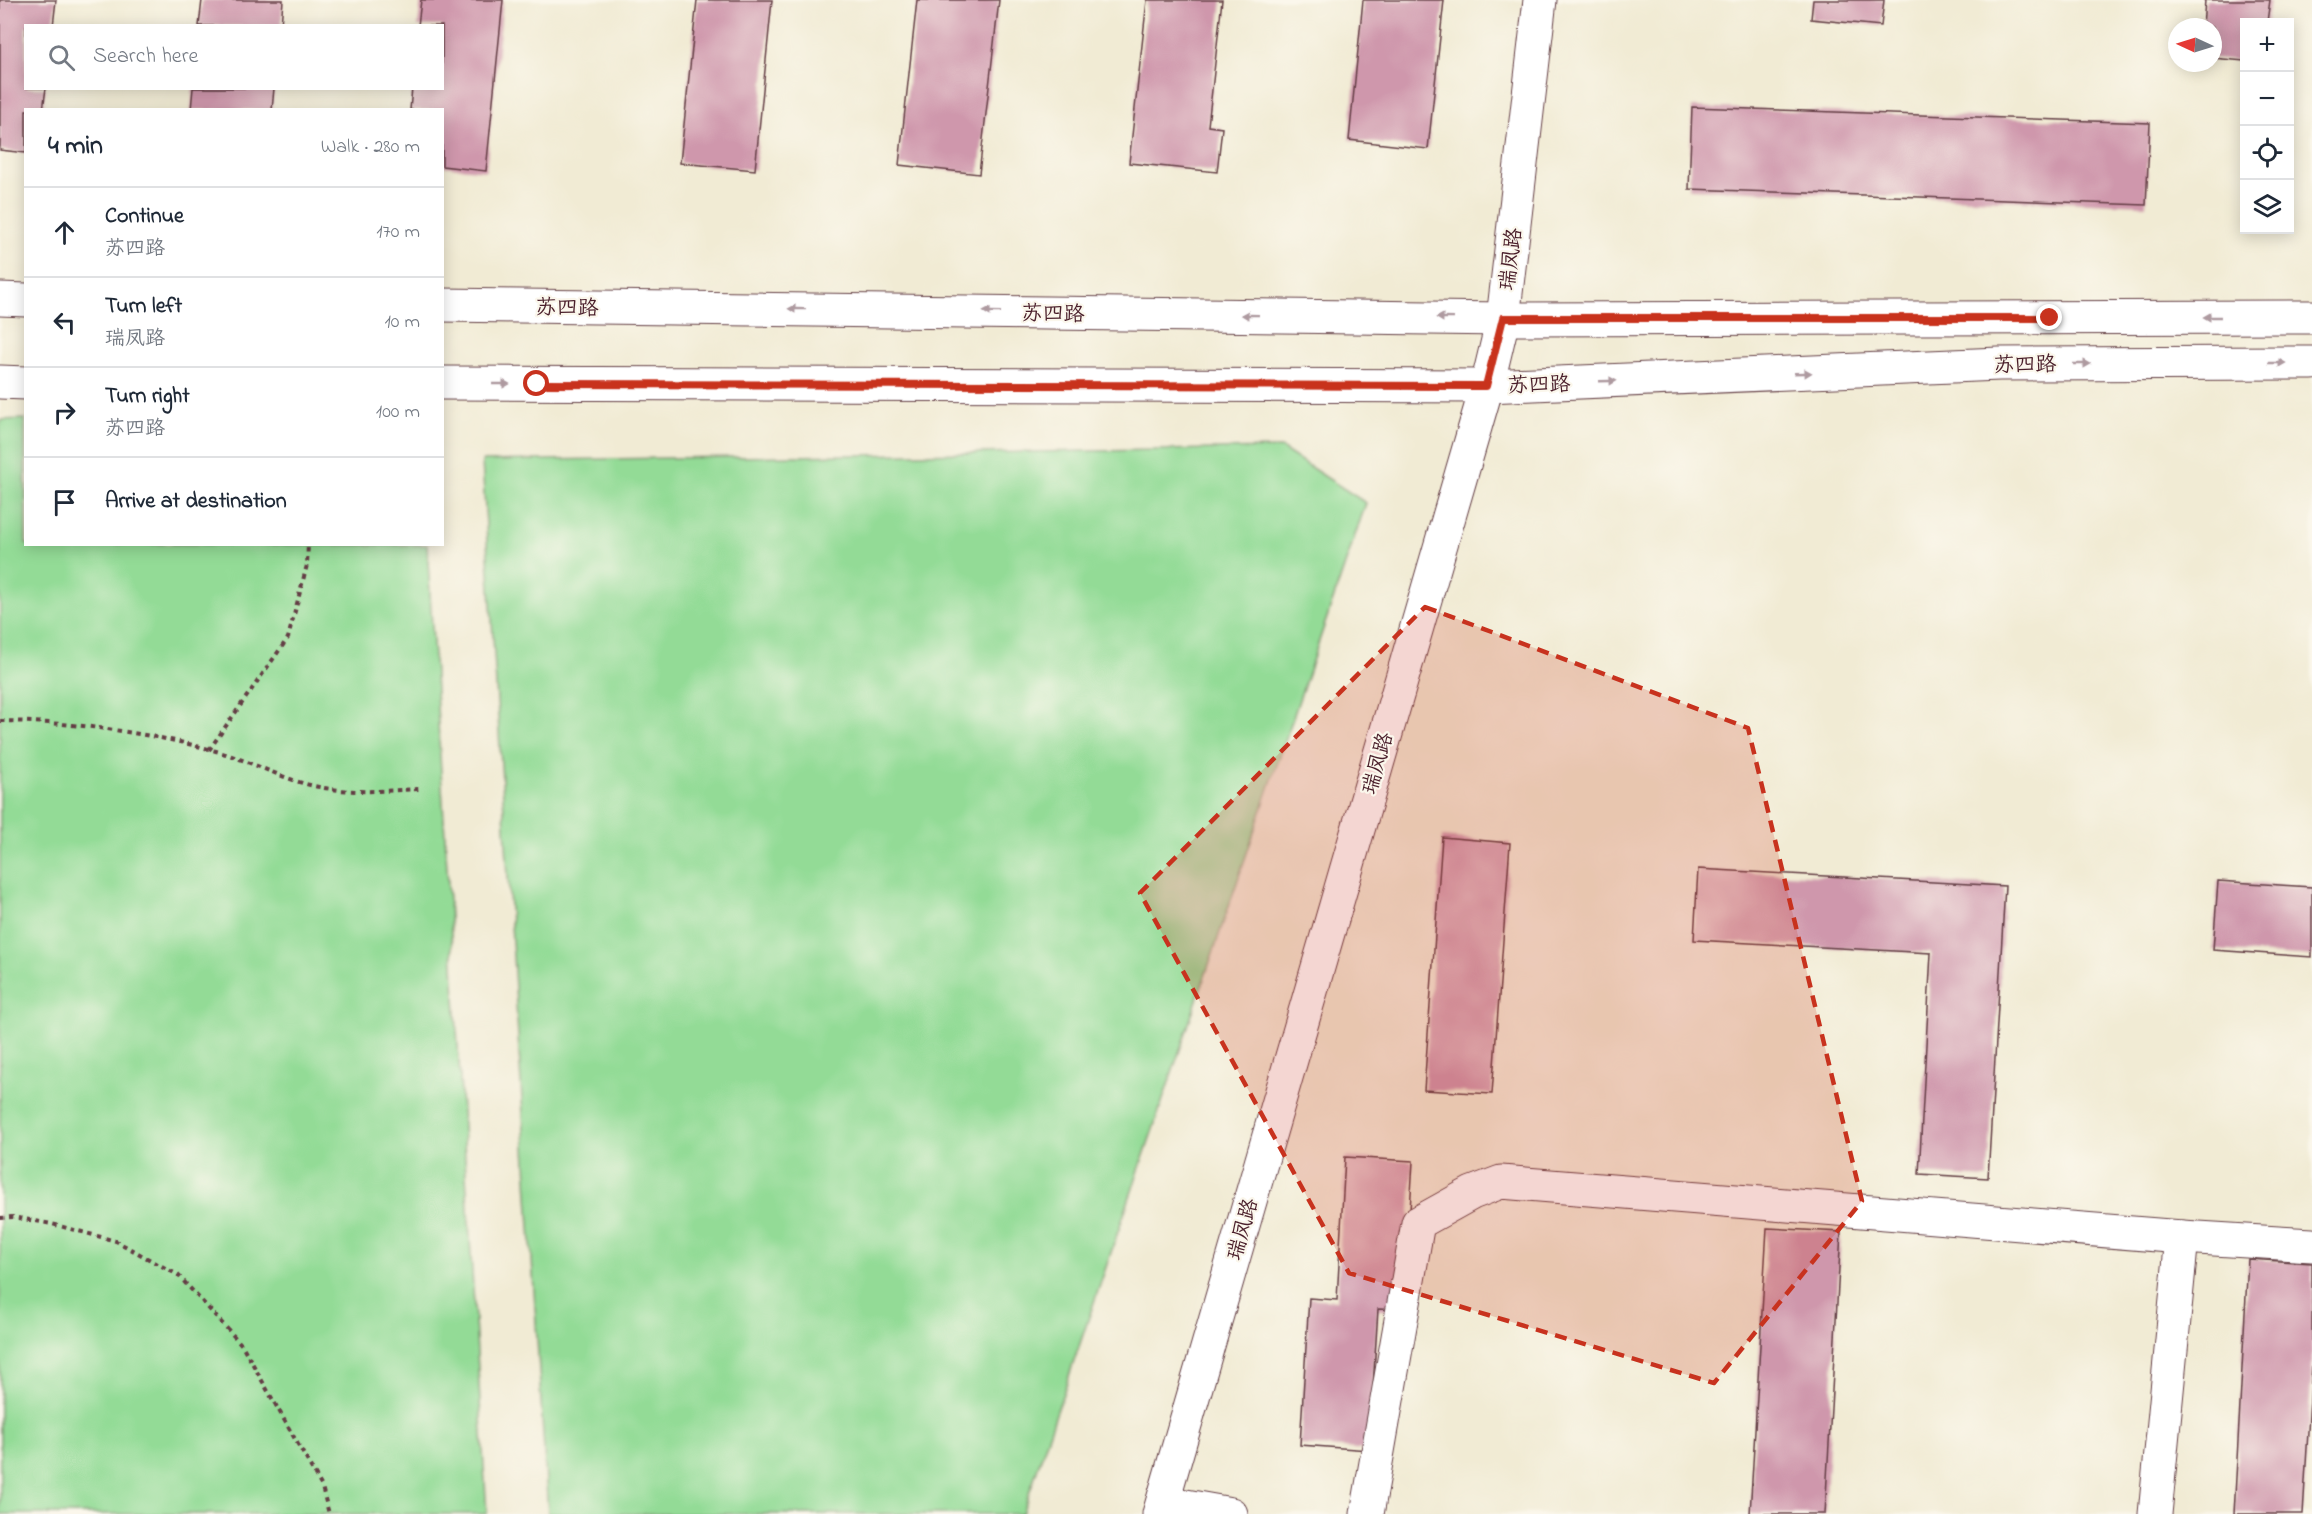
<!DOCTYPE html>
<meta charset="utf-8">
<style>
body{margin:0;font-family:"Indie Flower","LXGW WenKai TC",sans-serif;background:#f2f2f3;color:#1f2937}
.controls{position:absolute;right:18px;top:18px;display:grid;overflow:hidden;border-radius:0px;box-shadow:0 3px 15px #0003}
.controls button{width:54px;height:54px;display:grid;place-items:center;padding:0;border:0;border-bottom:2px solid #e0e1e3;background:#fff;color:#1f2937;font:30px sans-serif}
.compass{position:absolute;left:2168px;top:18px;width:54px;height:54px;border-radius:50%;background:#fff;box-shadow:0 3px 15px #0003;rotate:274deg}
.stop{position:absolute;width:18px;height:18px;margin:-14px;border:4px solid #c8321e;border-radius:50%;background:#fff}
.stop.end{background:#c8321e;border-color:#fff;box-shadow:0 2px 6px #0008}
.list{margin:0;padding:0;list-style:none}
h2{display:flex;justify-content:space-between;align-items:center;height:78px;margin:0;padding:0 24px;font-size:26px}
h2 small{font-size:20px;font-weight:400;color:#747a83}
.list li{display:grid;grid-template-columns:39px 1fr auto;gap:18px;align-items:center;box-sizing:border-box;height:90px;padding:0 24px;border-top:2px solid #e0e1e3}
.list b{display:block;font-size:22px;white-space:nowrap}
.list p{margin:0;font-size:20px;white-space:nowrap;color:#747a83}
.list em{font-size:20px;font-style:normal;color:#747a83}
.icon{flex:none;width:33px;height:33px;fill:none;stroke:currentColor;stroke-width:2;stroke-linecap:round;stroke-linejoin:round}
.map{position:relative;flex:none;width:2312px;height:1514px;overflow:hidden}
.search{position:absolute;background:#fff;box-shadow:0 3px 15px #0003;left:24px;top:24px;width:420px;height:66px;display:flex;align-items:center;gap:15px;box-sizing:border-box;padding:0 21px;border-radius:0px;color:#747a83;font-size:22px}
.panel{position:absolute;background:#fff;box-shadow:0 3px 15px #0003;left:24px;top:108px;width:420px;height:438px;border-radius:0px}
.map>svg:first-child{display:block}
</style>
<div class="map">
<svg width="2312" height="1514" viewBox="0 0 2312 1514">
<rect width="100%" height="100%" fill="#fbf7ec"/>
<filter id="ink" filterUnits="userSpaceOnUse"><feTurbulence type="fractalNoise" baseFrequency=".0167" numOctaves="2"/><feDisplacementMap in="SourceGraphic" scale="12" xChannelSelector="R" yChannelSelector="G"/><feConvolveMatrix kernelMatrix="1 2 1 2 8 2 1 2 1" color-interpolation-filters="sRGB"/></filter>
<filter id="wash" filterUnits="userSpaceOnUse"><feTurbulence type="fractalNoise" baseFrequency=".008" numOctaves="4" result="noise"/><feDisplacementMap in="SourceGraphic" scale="24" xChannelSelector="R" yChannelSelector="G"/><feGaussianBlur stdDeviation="1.35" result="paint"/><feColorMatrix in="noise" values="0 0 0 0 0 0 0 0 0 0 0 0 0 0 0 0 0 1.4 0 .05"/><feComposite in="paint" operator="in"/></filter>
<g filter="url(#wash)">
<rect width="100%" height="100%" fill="#f1ebd4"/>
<g fill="#93db96" stroke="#6e7d60" stroke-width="1.5">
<path d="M25 419 26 544 427 545 487 1514H0V420Z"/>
<path d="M1281 448 1366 503 1022 1514H548L482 461Z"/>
</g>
<g id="blocks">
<g fill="#cf97ac">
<path d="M0 0H56L53 26H26V88H46L43 110H26V153L0 150Z"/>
<path d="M202 0H283L281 26H199Z"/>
<path d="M421 0H503L486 171 442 166V110H410L412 88H442V26H418Z"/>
<path d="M697 0H772L755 170 680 163Z"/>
<path d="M917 0H999L979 174 899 165Z"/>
<path d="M1147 0H1222L1208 126 1222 128 1217 172 1129 163Z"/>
<path d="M1363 0H1444L1428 149 1349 140Z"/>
<path d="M1813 0H1884L1881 26 1811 19Z"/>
<path d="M2205 0H2270L2267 22H2244V61L2213 58V27H2203Z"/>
<path d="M193 88H274L272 110H191Z"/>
<path d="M1692 107 2150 123 2146 205 1689 189Z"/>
<path d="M1442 837 1510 843 1492 1094 1424 1090Z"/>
<path d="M1698 869 2005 886 1988 1178 1919 1174 1931 953 1694 940Z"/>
<path d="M2218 881 2312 887V957L2213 950Z"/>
<path d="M1345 1157 1413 1161 1404 1310 1378 1309 1369 1450 1300 1445 1309 1298 1337 1300Z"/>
<path d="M1767 1228 1841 1232 1825 1514H1750Z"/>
<path d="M2248 1259 2312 1263V1365L2303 1514H2234Z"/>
</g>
</g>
</g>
<g filter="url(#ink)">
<use href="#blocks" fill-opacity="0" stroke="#633e44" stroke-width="1.5"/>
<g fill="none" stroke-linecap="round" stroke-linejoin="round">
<g stroke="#633e44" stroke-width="35">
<g id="minor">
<path d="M0 299 26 300"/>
<path d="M442 305 1503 319 2312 317"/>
<path d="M0 382 26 383"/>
<path d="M442 383 1487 386 1999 364 2312 363"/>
<path d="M1163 1502 1231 1514"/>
<path d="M1159 1514 1487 386 1503 319 1540 0"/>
<path d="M1367 1514 1418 1223 1472 1193 1501 1182 2182 1237 2312 1245"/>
<path d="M2155 1514 2182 1237"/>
</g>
</g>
<g stroke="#633e44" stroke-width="4" stroke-dasharray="4.5 4.5" stroke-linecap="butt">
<path d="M0 721C72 722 146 732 216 751 248 760 278 777 310 785 346 794 382 791 419 789"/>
<path d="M209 750 288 638 307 565 308 544"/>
<path d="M0 1218 13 1217 52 1224 116 1241 178 1275 242 1345 322 1487 329 1514"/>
</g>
<use href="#minor" stroke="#fff" stroke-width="33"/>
</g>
<defs><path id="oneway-solid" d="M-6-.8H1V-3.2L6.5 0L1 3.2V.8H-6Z" transform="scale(1.5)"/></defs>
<g fill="#ae9aa0">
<use href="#oneway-solid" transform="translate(797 309) rotate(-179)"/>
<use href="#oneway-solid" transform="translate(992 312) rotate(-179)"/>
<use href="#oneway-solid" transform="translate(1250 315) rotate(-179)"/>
<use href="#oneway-solid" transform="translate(2212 317) rotate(180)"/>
<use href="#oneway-solid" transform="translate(1445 318) rotate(-179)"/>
<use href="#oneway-solid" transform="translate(2277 363)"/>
<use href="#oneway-solid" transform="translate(2082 364)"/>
<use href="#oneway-solid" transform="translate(1803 373) rotate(-2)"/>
<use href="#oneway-solid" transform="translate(1608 381) rotate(-2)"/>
<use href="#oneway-solid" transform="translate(501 384)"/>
</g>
</g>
<g fill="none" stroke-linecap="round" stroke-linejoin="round" filter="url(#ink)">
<path stroke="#c8321e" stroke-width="8" d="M537 384 1486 386 1503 318H2050"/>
</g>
<path fill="#c8321e" fill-opacity="0.2" stroke="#c8321e" stroke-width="4.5" stroke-dasharray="12 8" stroke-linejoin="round" d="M1425 607 1748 728 1862 1201 1714 1383 1349 1273 1140 893Z"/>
<g text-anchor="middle" stroke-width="4.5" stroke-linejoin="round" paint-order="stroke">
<g font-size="21" fill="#4a1f2b" stroke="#fbf7ec">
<text transform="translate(1510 259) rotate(-83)" y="7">瑞凤路</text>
<text transform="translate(567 307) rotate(1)" y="7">苏四路</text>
<text transform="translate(1053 313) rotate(1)" y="7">苏四路</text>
<text transform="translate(2025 364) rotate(-1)" y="7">苏四路</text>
<text transform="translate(1539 384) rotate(-2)" y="7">苏四路</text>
<text transform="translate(1377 763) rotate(-74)" y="7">瑞凤路</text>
<text transform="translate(1242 1229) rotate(-74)" y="7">瑞凤路</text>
</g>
</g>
</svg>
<div class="controls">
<button>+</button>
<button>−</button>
<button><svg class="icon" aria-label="locate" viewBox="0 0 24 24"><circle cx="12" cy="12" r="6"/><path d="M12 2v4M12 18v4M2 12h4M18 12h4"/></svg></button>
<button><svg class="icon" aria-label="layers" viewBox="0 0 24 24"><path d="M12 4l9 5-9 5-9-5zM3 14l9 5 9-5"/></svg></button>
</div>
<svg class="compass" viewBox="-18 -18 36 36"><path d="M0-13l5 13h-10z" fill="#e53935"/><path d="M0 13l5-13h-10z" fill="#747a83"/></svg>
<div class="stop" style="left:537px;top:384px"></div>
<div class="stop end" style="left:2050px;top:318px"></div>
<div class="search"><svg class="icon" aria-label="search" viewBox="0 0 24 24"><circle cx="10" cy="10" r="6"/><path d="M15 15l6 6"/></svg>Search here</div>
<section class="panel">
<h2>4 min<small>Walk · 280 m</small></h2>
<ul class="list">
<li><svg class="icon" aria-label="ahead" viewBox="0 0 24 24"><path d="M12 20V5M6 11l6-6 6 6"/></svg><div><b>Continue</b><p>苏四路</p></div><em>170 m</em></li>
<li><svg class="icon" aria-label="left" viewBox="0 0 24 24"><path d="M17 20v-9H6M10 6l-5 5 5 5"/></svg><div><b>Turn left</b><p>瑞凤路</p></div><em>10 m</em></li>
<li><svg class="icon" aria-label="right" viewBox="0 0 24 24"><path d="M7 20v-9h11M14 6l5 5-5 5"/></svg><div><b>Turn right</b><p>苏四路</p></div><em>100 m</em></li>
<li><svg class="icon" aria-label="arrive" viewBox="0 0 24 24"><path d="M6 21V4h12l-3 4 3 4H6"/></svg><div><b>Arrive at destination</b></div></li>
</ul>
</section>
</div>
